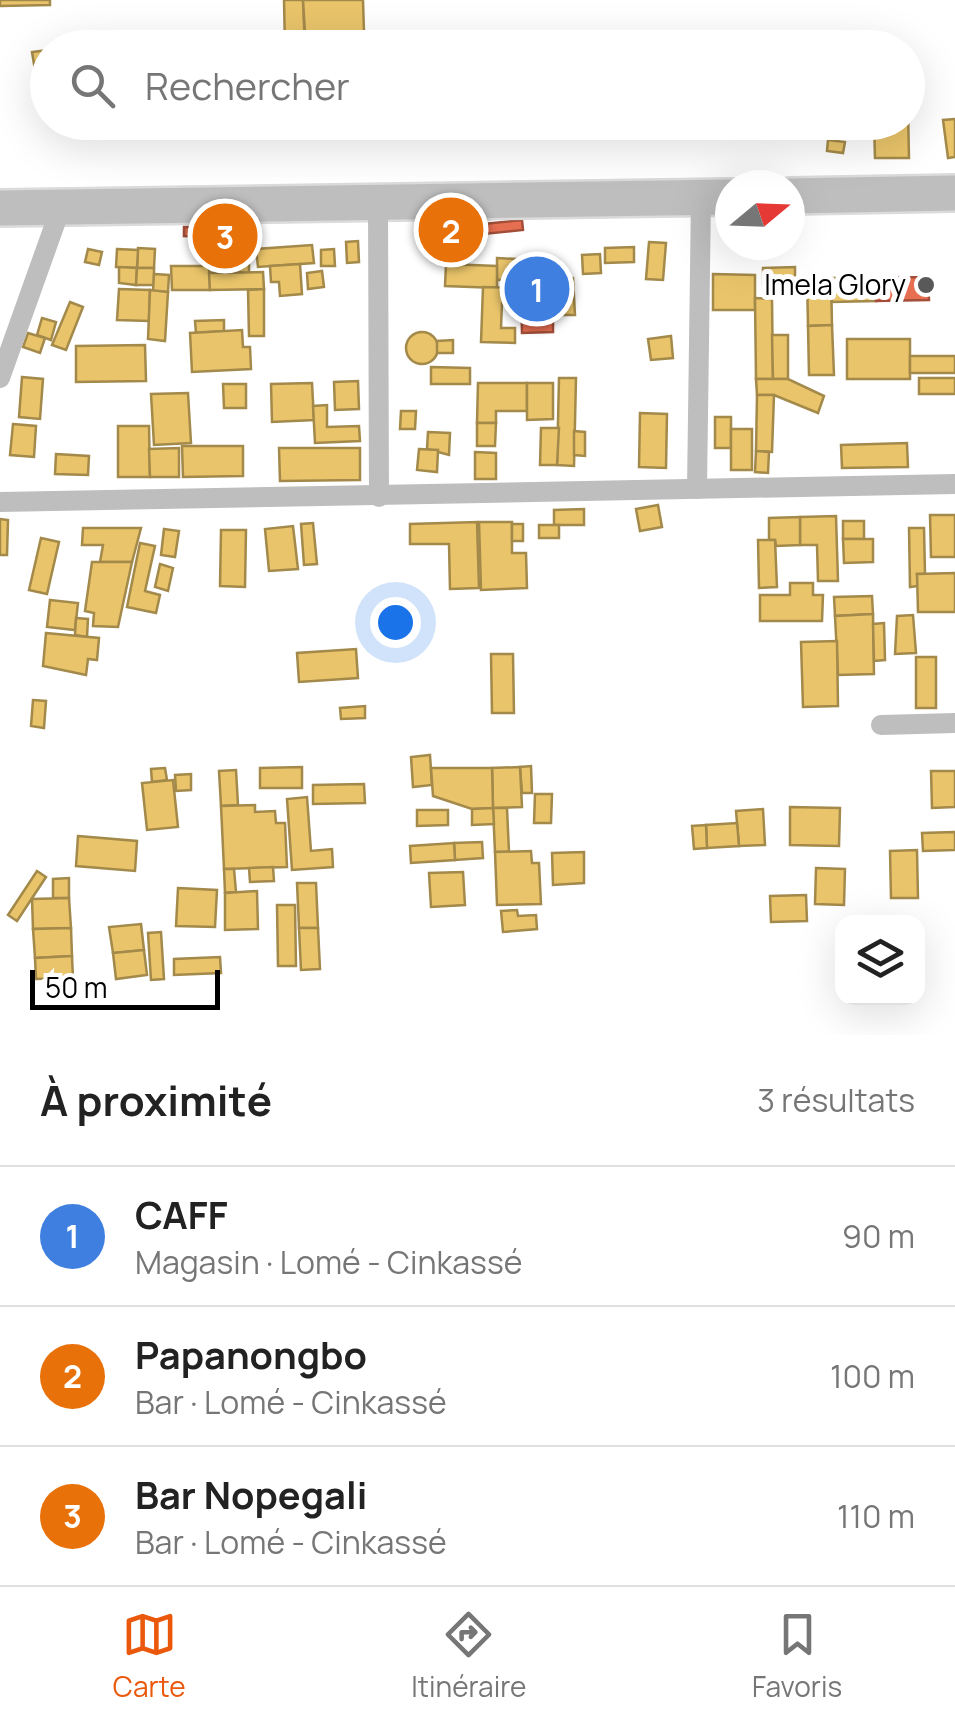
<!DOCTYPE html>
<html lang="fr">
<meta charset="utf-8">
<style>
body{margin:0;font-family:Manrope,sans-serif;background:#f2f2f2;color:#222}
.controls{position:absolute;right:30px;bottom:30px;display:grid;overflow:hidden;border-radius:20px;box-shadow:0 10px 40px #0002}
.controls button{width:90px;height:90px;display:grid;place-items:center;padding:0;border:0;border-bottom:2px solid #e0e0e0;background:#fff;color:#222;font:50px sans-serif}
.compass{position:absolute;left:715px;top:170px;width:90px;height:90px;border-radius:50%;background:#fff;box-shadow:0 10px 40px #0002;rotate:71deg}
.scale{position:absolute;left:30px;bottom:25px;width:190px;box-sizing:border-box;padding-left:10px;border:5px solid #000;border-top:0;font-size:28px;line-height:35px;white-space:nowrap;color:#000;-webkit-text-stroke:8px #fff;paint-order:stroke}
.you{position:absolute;left:395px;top:622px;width:35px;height:35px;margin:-25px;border:8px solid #fff;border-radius:50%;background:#1a73e8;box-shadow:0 0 0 15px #1a73e833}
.badge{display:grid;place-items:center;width:65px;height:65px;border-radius:50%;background:#ea580c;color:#fff;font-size:32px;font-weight:700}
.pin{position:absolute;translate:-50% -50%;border:5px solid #fff;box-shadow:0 2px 10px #0006}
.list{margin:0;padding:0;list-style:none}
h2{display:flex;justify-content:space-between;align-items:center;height:130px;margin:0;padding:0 40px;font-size:42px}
h2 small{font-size:32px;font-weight:400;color:#767676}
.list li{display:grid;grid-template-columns:65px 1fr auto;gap:30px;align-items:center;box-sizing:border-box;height:140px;padding:0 40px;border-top:2px solid #e0e0e0}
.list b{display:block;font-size:38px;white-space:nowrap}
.list p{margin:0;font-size:32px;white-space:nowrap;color:#767676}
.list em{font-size:32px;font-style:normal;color:#767676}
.icon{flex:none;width:55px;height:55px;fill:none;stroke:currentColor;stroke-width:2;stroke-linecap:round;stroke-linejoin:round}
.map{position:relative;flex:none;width:955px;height:1035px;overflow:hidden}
.search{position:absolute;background:#fff;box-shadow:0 10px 40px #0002;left:30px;right:30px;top:30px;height:110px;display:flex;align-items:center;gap:25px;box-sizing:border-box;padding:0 35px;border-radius:55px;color:#767676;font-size:38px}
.sheet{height:550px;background:#fff}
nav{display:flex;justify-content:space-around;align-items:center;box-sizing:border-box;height:140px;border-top:2px solid #e0e0e0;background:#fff;font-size:28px;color:#767676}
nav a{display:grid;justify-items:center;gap:5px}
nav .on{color:#ea580c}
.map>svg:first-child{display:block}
</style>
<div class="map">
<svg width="955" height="1035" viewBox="0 0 955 1035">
<rect width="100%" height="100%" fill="#fff"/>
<g fill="#e9c46a" stroke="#a3894a" stroke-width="2.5">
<path d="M0 0H50V5L0 6Z"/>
<path d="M284 0H303L305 48H285Z"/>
<path d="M303 0H363L364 32 305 33Z"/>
<path d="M364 32V48H305V33Z"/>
<path d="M48 50V68L35 70 32 52Z"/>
<path d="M908 108 909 158H875L874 122H908Z"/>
<path d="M955 119V157L948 158 943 120Z"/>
<path d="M841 123H856V137H842Z"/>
<path d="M828 140 845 142 843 153 827 151Z"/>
<path d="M358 241 359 262 347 263 346 242Z"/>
<path d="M649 242 666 243 663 280 646 279Z"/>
<path d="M312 245 314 263 258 267 256 249Z"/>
<rect x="209" y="247" width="20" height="26"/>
<path d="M634 247V262L605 263V248Z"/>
<path d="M138 248 155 249 154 268H137Z"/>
<path d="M88 249 102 252 99 265 85 262Z"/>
<path d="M117 249 138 250 137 268 116 267Z"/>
<path d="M334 249 335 266H321V250Z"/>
<rect x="239" y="253" width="10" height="20"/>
<path d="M600 254 601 273 583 274 582 255Z"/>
<path d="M497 258 516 259 515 280H497Z"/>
<path d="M300 264 302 294 280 296 279 282H271L270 266Z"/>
<path d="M446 264 497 266V288L445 286Z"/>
<path d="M171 266H209L210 290H172Z"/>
<path d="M119 267 137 268 136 285 119 283Z"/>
<path d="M795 267V284L763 285V268Z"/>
<path d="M137 268H154V285H136Z"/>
<path d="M322 271 324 287 308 289 307 273Z"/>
<path d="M263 272 264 289 210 290 209 273Z"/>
<path d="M154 274 169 275 168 292 153 291Z"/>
<path d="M713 274 755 275V310H713Z"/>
<path d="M573 278 575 315H563L562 279Z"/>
<path d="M807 278H831L832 325 808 326Z"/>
<path d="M831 278H875L876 301 832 302Z"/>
<path d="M483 287 515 288V303H502L501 328H515V343L481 342Z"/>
<path d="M119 289 150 290 149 321 117 320Z"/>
<path d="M264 289V336H249L248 290Z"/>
<path d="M150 290 168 292 165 341 148 339Z"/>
<path d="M755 298 772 299 773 379H756Z"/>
<path d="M70 302 83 307 66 350 52 345Z"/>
<path d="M42 318 56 322 51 340 37 335Z"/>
<path d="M224 320V331L196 333 195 321Z"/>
<path d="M832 325 834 375H809L808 326Z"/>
<path d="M242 330 243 347H250L251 369 192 372 190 333Z"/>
<circle cx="422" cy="348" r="16"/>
<path d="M28 333 45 338 40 353 23 347Z"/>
<path d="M772 335H788V379H773Z"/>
<path d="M671 336 673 358 651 360 648 339Z"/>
<rect x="847" y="339" width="63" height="40"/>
<path d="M453 340V353H437V341Z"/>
<path d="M145 345 146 381 76 382V346Z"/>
<rect x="910" y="356" width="45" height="17"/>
<path d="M431 367 470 368V384H431Z"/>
<path d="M22 377 43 379 40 419 19 417Z"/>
<path d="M559 378H576L574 466 557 465Z"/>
<rect x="919" y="378" width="36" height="16"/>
<path d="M756 379H788L824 396 818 413 774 395H757Z"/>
<path d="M358 381 359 409 335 410 334 382Z"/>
<path d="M312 383 314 420 272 422 271 384Z"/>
<path d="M478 383H527V411H496V423H477Z"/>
<path d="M527 383H553V419L527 420Z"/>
<path d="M223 384H246V408H224Z"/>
<path d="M188 393 191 443 154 445 151 394Z"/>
<path d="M757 395H774L772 452 756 451Z"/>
<path d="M327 405V427L359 426 360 441 315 443 313 406Z"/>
<path d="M401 411H416L415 429H400Z"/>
<path d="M640 413 667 414 666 468 639 467Z"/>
<rect x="715" y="417" width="16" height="31"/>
<path d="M477 423H496L495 446H477Z"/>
<path d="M13 424 36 426 34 457 10 455Z"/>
<path d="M118 426H149L150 477H118Z"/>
<path d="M541 428H559L557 465H540Z"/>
<rect x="731" y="429" width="21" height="41"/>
<path d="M574 431 585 432V456L574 455Z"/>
<path d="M428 432 450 433 449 455 427 449Z"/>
<path d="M907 443 908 467 842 468 841 445Z"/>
<path d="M182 446H243V476L183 477Z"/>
<path d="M179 448V477H150L149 449Z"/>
<path d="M279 448H360V480L280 481Z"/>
<path d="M419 449 438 450 437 472 417 470Z"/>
<path d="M756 451 769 452 768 473 755 472Z"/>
<path d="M475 452 496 453V479H475Z"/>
<path d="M56 454 89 456 88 475 55 474Z"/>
<path d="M658 505 662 527 640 531 636 509Z"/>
<path d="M584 509V525H554V510Z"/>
<path d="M930 515H955V557H931Z"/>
<path d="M836 516 838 581H818L817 545H800V517Z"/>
<path d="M800 517V545L776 546 775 540H769V518Z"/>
<path d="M0 519 8 520 7 555H0Z"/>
<rect x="843" y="521" width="21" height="18"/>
<path d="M477 522 479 588 450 589 449 544H410V524Z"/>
<path d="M479 522H512V553H526L527 588 481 590Z"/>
<path d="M313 523 317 564 304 565 301 524Z"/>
<rect x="512" y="524" width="11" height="17"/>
<rect x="539" y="525" width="20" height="13"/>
<path d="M293 526 298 569 269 571 265 529Z"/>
<path d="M83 528H141L132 562H100L103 545H82Z"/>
<path d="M909 528H924L925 574H917L918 586 910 587Z"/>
<path d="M164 529 179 531 175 557 161 555Z"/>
<path d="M221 530H246L245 587 220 586Z"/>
<path d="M41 538 59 542 47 594 29 590Z"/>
<path d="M843 539H873V562L844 563Z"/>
<path d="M758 540H775L777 587 759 588Z"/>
<path d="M140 543 155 546 145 591 160 595 156 613 127 607Z"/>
<path d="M92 562H132L118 627 93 626 94 613 85 611Z"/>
<path d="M160 564 173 568 168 591 155 587Z"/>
<path d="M955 573V612H918L917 574Z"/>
<path d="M790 583H813V595H823L822 621H760V595H790Z"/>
<path d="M872 596 873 614 835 616 834 597Z"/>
<path d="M50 600 78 603 75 630 47 627Z"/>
<path d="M873 614 874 674 838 675 835 616Z"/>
<path d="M913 615 916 653 895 654 897 616Z"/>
<path d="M76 618 88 619 87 637 75 635Z"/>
<path d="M884 623 885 660 874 661 873 624Z"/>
<path d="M46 633 99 638 97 660 88 659 86 675 43 666Z"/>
<path d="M837 641 838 706 803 707 801 642Z"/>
<path d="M356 649 358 678 299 682 297 653Z"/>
<path d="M491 654H513L514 713H492Z"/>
<rect x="916" y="657" width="20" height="51"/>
<path d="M33 700 46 701 44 728 31 726Z"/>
<path d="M365 706V718L341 719 340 708Z"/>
<path d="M430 755 432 785 413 787 411 757Z"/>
<path d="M531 766 532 793H522L520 767Z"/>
<path d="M302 767V788H260V768Z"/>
<path d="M520 767 522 807 493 808 492 768Z"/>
<path d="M165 768 167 780 152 782 151 769Z"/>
<path d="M431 768H492L493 808 472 809 433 796Z"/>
<path d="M236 770 238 805 221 806 219 771Z"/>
<path d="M931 771H955V807L932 808Z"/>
<path d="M191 774V790L176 791 175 775Z"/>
<path d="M173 780 178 827 147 830 142 783Z"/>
<path d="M364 784 365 803 313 804V785Z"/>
<path d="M535 794H552L551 823H534Z"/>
<path d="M307 797 311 851 332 849 333 867 292 870 287 799Z"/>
<path d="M255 805V812L275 811 276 823H285L287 867 224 869 221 806Z"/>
<path d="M790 807 840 808 839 846 790 845Z"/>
<path d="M493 808H507L509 852H495Z"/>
<path d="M493 808 494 824 472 825V809Z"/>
<path d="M763 809 765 845 739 846 736 811Z"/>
<path d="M417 810H448V825L417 826Z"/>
<path d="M737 823 739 846 707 848 706 825Z"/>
<path d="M706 825 707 848 694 849 692 826Z"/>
<path d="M955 832V850L923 851 922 833Z"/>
<path d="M78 836 137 841 135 871 76 866Z"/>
<path d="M482 842 483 858 455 860 454 843Z"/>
<path d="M454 843 455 860 411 863 410 846Z"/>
<path d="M917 850 918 898H891L890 851Z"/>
<path d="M531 851 532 863H539L541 904 497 905 495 852Z"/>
<path d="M584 852V883L553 885 552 853Z"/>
<path d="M273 867 274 881 250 882 249 868Z"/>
<path d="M816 868 845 869 844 905 815 904Z"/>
<path d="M224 869H234L236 892 225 893Z"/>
<path d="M37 871 46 877 17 921 8 915Z"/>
<path d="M463 872 465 905 431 907 429 873Z"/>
<path d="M69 878V898H53V879Z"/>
<path d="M297 883H316L318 928H299Z"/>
<path d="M178 888 217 890 215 927 176 926Z"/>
<path d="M257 891 258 929 225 930V893Z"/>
<path d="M806 895 807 921 771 922 770 896Z"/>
<path d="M69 898 71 928 33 929 32 899Z"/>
<path d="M277 905H295L296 966H278Z"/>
<path d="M517 910 518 916 536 915 537 929 503 932 501 911Z"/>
<path d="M141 924 144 950 113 953 109 927Z"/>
<path d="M71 928 72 956 35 958 33 929Z"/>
<path d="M299 928H318L320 969 301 970Z"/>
<path d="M161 932 164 979 151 980 148 933Z"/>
<path d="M144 950 147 975 116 979 113 953Z"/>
<path d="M72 956 73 978 36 979 35 958Z"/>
<path d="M220 957 221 973 174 975V959Z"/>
</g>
<g fill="#e76f51" stroke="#a24e39" stroke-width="2.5">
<path d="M522 220 523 230 484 234 483 224Z"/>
<path d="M184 227 229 228 228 238 184 236Z"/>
<path d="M928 277 929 300 876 301 875 278Z"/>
<path d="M521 285H553V332L522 333Z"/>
</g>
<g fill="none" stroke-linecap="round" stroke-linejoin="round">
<g stroke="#dbdbdb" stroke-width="40">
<g id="highway">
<path d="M790 196 955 193"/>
<path d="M0 208 730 197"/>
</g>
</g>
<g stroke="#bebebe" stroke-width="20">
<path d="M378 202 379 497"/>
<path d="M0 378 61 207"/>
<path d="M697 489 701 197"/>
<path d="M0 502 955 484"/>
<path d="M881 725 955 723"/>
</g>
<use href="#highway" stroke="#bebebe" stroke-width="35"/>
</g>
<circle fill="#595959" stroke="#fff" stroke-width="4" cx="926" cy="285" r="10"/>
<g text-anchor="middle" stroke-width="10" stroke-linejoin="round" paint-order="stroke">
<g font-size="28" fill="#000" stroke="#fff" text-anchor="end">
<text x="906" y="295">Imela Glory</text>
</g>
</g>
</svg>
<div class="controls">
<button><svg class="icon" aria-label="layers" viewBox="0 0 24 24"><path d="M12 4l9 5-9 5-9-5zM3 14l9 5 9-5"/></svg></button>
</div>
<svg class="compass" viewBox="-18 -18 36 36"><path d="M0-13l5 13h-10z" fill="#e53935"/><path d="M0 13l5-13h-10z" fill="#767676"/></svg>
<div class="scale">50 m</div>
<div class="you"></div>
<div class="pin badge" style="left:537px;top:289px;background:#3f7fe0">1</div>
<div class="pin badge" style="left:451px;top:230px;background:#e8710a">2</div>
<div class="pin badge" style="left:225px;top:236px;background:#e8710a">3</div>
<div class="search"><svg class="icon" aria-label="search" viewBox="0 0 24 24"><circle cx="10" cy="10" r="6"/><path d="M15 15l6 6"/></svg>Rechercher</div>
</div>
<section class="sheet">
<h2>À proximité<small>3 résultats</small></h2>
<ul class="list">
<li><span class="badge" style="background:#3f7fe0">1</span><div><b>CAFF</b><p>Magasin · Lomé - Cinkassé</p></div><em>90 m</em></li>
<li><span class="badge" style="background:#e8710a">2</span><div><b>Papanongbo</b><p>Bar · Lomé - Cinkassé</p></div><em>100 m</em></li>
<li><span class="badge" style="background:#e8710a">3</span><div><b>Bar Nopegali</b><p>Bar · Lomé - Cinkassé</p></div><em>110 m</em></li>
</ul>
</section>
<nav>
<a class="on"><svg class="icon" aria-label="map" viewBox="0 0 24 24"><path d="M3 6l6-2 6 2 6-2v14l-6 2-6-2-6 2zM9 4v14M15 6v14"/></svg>Carte</a>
<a><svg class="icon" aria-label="directions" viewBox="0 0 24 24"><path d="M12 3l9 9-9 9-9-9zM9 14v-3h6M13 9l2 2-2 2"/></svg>Itinéraire</a>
<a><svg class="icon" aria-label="saved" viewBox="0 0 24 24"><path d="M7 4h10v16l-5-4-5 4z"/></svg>Favoris</a>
</nav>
